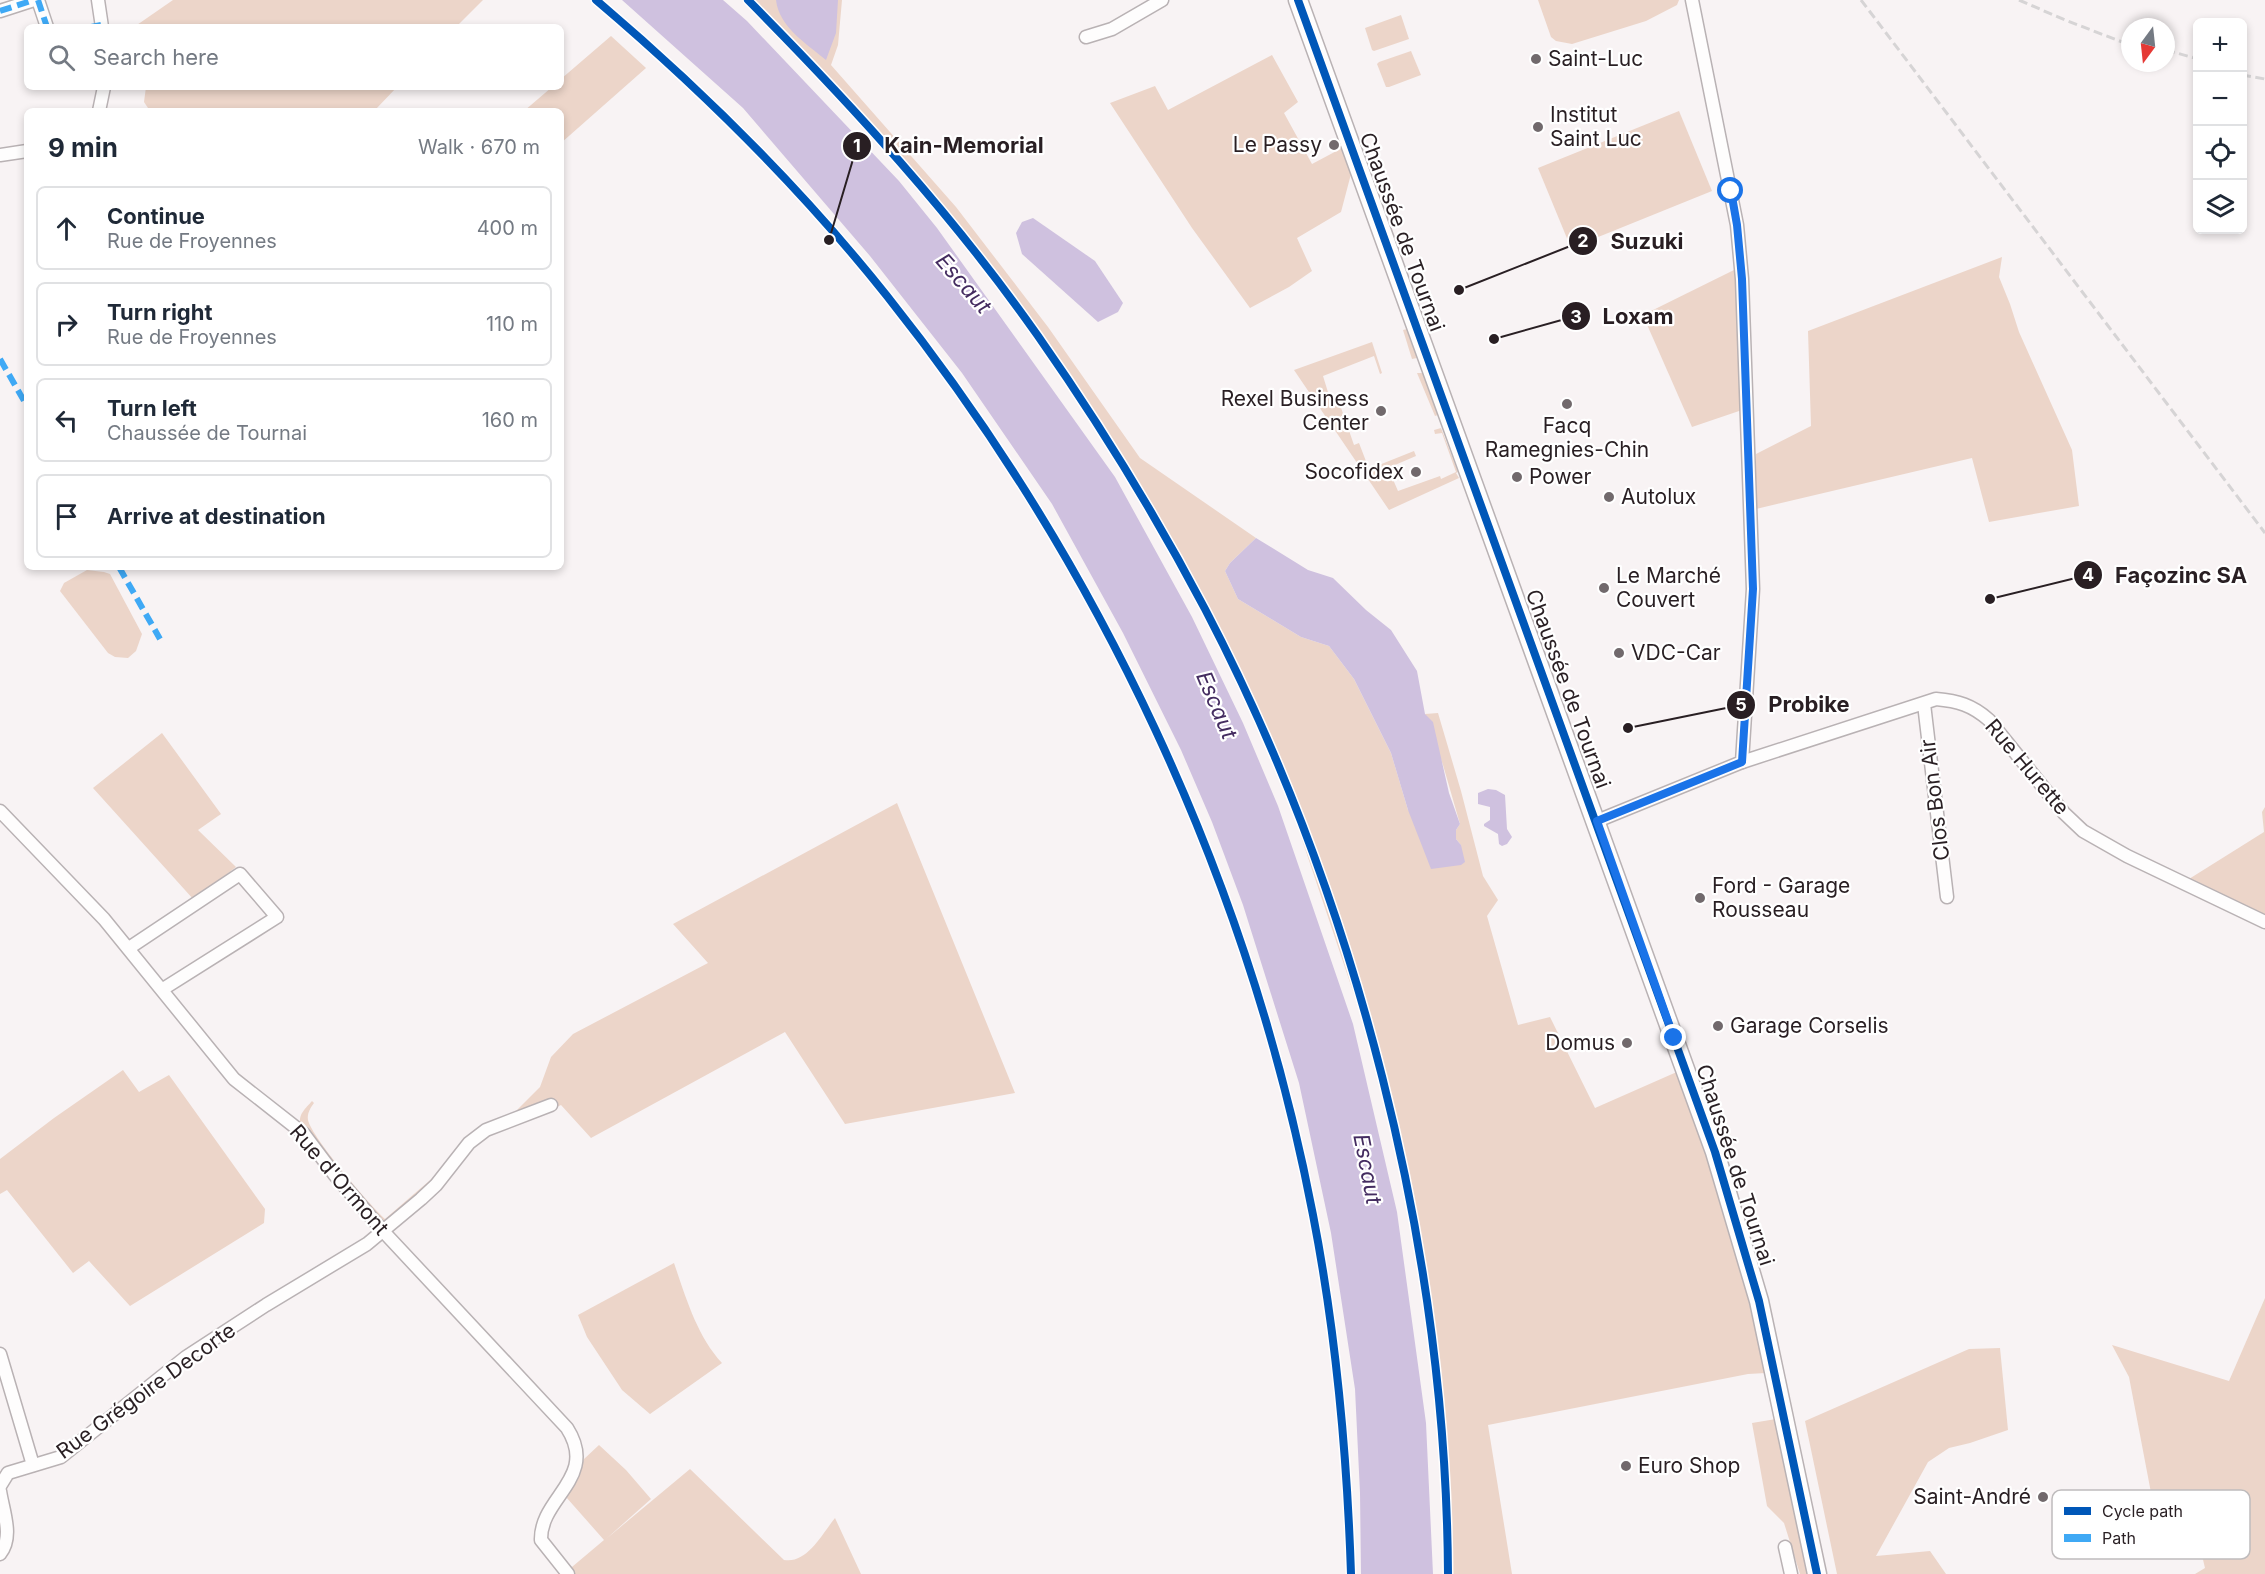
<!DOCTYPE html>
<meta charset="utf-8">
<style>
body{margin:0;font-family:Inter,sans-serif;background:#f2f2f3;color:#1f2937}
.controls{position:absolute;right:18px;top:18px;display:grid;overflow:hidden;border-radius:9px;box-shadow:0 3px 9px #0003}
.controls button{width:54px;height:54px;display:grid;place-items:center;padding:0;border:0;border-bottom:2px solid #e0e1e3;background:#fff;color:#1f2937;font:30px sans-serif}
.compass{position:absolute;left:2121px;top:18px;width:54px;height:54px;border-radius:50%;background:#fff;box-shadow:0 3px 9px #0003;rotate:195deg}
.stop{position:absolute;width:18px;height:18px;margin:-14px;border:4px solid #1a73e8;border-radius:50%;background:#fff}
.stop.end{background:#1a73e8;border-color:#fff;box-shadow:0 2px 6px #0008}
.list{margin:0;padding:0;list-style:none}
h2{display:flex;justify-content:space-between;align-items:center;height:78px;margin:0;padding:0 24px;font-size:26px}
h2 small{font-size:20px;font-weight:400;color:#747a83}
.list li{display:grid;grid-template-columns:39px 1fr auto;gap:18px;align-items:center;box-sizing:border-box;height:84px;margin:0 12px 12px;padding:0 12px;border:2px solid #e0e1e3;border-radius:9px}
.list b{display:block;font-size:22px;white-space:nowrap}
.list p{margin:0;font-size:20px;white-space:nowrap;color:#747a83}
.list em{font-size:20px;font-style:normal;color:#747a83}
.icon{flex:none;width:33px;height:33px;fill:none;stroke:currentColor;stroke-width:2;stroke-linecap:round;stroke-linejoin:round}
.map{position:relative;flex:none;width:2265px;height:1574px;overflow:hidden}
.search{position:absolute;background:#fff;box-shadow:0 3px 9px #0003;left:24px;top:24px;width:540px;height:66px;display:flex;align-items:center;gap:15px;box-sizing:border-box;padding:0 21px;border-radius:9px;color:#747a83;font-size:22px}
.panel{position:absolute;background:#fff;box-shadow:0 3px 9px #0003;left:24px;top:108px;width:540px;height:462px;border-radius:9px}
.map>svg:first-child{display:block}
</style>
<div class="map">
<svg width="2265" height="1574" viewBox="0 0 2265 1574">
<rect width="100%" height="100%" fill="#f8f3f4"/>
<g fill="#ecd5c9">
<path d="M173 0H483L456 27H134Z"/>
<path d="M745 0H842L838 45 831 65 956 207 1048 327 1140 458 1256 538 1230 563 1225 571 1238 599 1301 637 1329 646 1354 679 1391 753 1408 810 1461 845 1456 839V830L1460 824 1443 765 1425 714 1438 713 1461 791 1483 876 1498 900 1487 916 1518 1025 1550 1017 1595 1108 1679 1071 1708 1156 1739 1262 1766 1373 1748 1374 1488 1425 1512 1574H1451L1450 1496 1442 1409 1407 1193 1367 1033 1288 798 1216 623 1176 548 1035 332 825 78Z"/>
<path d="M1538 0H1679L1677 5 1646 21 1572 44 1556 41 1551 37Z"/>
<path d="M1401 15 1409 39 1374 51 1372 50 1365 28Z"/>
<path d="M611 36 646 68 561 143V111H524L552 87H561V79Z"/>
<path d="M1411 51 1421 75 1389 87H1386L1377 64 1379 62Z"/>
<path d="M1272 55 1298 102 1284 113 1312 164 1344 147 1351 174 1341 212 1297 238 1312 271 1289 287 1250 308 1192 228 1110 103 1155 86 1168 110Z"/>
<path d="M146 87H397L376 109 377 111H150L144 102Z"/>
<path d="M1679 111 1712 191 1571 248 1538 168Z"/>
<path d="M2002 257 1999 277 2010 304 2019 332 2072 450 2079 506 1989 522 1972 458 1756 509V454L1811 426 1808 331Z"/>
<path d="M1736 269 1742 410 1692 427 1645 320V314Z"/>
<path d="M1407 329 1417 358 1412 359 1403 330Z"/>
<path d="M1372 342 1382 373 1380 374 1374 356 1323 376 1331 402H1339L1354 445 1359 443 1369 469 1414 451 1416 456 1388 468 1398 491 1440 476 1441 479 1456 472 1442 433 1435 434 1434 430 1441 428 1458 472 1456 473 1459 478 1389 510 1294 370Z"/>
<path d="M1417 373H1423L1438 415 1435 416Z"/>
<path d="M87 570 104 572 110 574 142 634 136 651 128 658 115 657 108 653 60 591 64 583Z"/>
<path d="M162 733 221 814 198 830 236 867 194 900 93 788Z"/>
<path d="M897 803 1015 1093 845 1124 785 1032 591 1138 561 1105 523 1123 514 1113 540 1087 551 1057 573 1034 708 963 673 924Z"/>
<path d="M2265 807V917L2189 879 2264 832 2262 812Z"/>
<path d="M123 1070 139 1092 169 1075 265 1209 264 1223 130 1306 89 1261 73 1273 7 1190 0 1194V1159L54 1118Z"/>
<path d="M312 1101 314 1103C310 1108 307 1114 308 1120 312 1138 370 1205 385 1219L436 1175 439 1178 386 1223 383 1222 360 1198 301 1125C297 1115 306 1108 312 1101Z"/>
<path d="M674 1263C686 1298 697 1336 722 1363L650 1414 622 1390 587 1337 578 1315Z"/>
<path d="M2265 1298V1574H2195L2205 1568 2192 1513 2194 1490 2152 1498 2129 1377 2112 1345 2229 1381Z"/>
<path d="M2000 1348 2008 1430 1970 1443 1949 1448 1928 1462 1876 1556 1930 1551 1946 1574H1837L1805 1421 1969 1349Z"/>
<path d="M1776 1419 1810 1574H1800L1784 1523 1767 1506 1752 1423Z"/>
<path d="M599 1445 626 1470 651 1499 606 1539 690 1469 784 1560C807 1564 822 1534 835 1518L861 1574H568L566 1572 604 1540 566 1497 584 1459Z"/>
</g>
<g fill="#cfc1df">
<path d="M622 0H723L747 21 899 181 937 228 1115 477 1192 617 1243 723 1278 806 1353 1024 1397 1212 1426 1423 1433 1574H1361L1360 1493 1355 1389 1331 1233 1299 1083 1243 905 1212 822 1181 750 1123 633 1052 504 962 373 870 256 743 108Z"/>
<path d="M776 0H838L836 33 826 60C807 44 779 27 776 0Z"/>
<path d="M1033 218 1095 261 1123 303 1118 312 1098 322 1022 254 1016 233 1022 222Z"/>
<path d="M1256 538 1308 570 1333 578 1366 610 1391 630 1417 671 1425 714 1433 722 1449 793 1460 824 1456 830V839L1461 845 1465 862 1461 865 1431 869 1408 810 1391 753 1354 679 1329 646 1301 637 1238 599 1225 571 1230 563Z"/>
<path d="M1488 789 1496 790 1505 795 1507 829 1512 837 1507 844 1502 846 1499 844 1498 834 1484 826V824L1490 820V807L1478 804V793Z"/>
</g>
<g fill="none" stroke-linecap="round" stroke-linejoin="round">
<g stroke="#b9b2b4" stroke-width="15">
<g id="street">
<path d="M38 0 47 27"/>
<path d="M98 0 102 27"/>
<path d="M0 11 34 0"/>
<path d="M1086 37 1112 29 1162 0"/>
<path d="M99 111 104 87"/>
<path d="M0 155 27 151"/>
<path d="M1924 704 1947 897"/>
<path d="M1742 762 1936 699C1958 701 1972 705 1989 720L2064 813 2083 831 2127 856 2265 922"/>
<path d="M0 811 104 919 234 1079 304 1134 334 1174 382 1230 567 1428C599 1478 540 1497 541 1540L568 1574"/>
<path d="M1597 821 1742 762 1753 589 1742 279 1737 225 1692 0"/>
<path d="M129 948 240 874 277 917 163 989"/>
<path d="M0 1354 33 1465"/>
<path d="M0 1486 8 1473 61 1457 186 1357 266 1305 367 1244 421 1199 436 1185 469 1143 486 1130 551 1105"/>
<path d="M0 1491C3 1511 14 1537 0 1554"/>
<path d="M1785 1547 1791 1574"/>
</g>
</g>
<g stroke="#b9b2b4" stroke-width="21">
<path id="primary" d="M1298 0 1715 1152 1759 1301 1817 1574"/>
</g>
<use href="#street" stroke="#fefdfd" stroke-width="12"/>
<use href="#primary" stroke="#fefdfd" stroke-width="18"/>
<g stroke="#d6d4d5" stroke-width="3" stroke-dasharray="9 4.5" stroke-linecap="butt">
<path d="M1861 0 2265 533"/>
<path d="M2019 0 2065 20 2130 45"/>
<path d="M2166 50 2198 59"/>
<path d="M2242 75 2265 79"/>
</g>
<g stroke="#3fa9f5" stroke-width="6" stroke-dasharray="12 6" stroke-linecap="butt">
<path d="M38 0 47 27"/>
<path d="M0 11 34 0"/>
<path d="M91 27 101 25"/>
<path d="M0 359 27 406"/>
<path d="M119 567 160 639"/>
</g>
<g stroke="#fff" stroke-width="11">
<g id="cycleway">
<path d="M596 0C702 90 801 188 887 296 1099 562 1249 881 1313 1215 1336 1333 1347 1453 1351 1574"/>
<path d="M748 0C852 105 953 215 1038 336 1099 423 1155 514 1205 609 1356 898 1446 1248 1448 1574"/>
<path d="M1298 0 1715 1152 1759 1301 1817 1574"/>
</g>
</g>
<use href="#cycleway" stroke="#0057b8" stroke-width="8"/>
</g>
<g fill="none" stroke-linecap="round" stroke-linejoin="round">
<path stroke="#1a73e8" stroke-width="8" d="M1674 1038 1597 821 1742 762 1753 589 1742 279 1737 225 1731 191"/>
</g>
<g fill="#71696c" stroke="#fff" stroke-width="2">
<circle cx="1536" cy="59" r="6"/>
<circle cx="1538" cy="127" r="6"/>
<circle cx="1334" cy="145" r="6"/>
<circle cx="1567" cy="404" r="6"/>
<circle cx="1381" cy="411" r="6"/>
<circle cx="1416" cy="472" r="6"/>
<circle cx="1517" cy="477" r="6"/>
<circle cx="1609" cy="497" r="6"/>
<circle cx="1604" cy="588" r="6"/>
<circle cx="1619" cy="653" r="6"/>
<circle cx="1700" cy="898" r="6"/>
<circle cx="1718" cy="1026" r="6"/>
<circle cx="1627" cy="1043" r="6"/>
<circle cx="1626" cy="1466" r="6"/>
<circle cx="2043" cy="1497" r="6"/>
</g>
<g text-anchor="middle" stroke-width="4.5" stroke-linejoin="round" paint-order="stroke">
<g font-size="21" fill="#291f23" stroke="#fff" text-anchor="start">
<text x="1548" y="66">Saint-Luc</text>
<text x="1550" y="122">Institut<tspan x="1550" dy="24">Saint Luc</tspan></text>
<text x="1322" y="152" text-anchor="end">Le Passy</text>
<text x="1369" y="406" text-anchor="end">Rexel Business<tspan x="1369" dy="24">Center</tspan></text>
<text x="1567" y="433" text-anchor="middle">Facq<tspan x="1567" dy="24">Ramegnies-Chin</tspan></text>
<text x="1404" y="479" text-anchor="end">Socofidex</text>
<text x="1529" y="484">Power</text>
<text x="1621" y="504">Autolux</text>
<text x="1616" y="583">Le Marché<tspan x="1616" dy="24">Couvert</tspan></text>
<text x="1631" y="660">VDC-Car</text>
<text x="1712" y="893">Ford - Garage<tspan x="1712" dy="24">Rousseau</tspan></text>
<text x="1730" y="1033">Garage Corselis</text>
<text x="1615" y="1050" text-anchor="end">Domus</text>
<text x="1638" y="1473">Euro Shop</text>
<text x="2031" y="1504" text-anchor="end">Saint-André</text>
</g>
<g font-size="21" fill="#291f23" stroke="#fff">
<text transform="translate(1402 232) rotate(70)" y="7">Chaussée de Tournai</text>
<text transform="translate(1568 689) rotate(70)" y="7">Chaussée de Tournai</text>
<text transform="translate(2027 767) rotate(50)" y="7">Rue Hurette</text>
<text transform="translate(1935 800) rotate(-97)" y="7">Clos Bon Air</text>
<text transform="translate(1735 1165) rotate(72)" y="7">Chaussée de Tournai</text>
<text transform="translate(339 1180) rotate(49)" y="7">Rue d'Ormont</text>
<text transform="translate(146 1391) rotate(-36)" y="7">Rue Grégoire Decorte</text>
</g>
<g font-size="22" font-style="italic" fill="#442c60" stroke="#fff">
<text transform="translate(964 283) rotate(49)" y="8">Escaut</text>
<text transform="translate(1217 705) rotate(67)" y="8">Escaut</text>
<text transform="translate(1368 1169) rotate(79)" y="8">Escaut</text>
</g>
</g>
<rect x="2052" y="1490" width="198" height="69" rx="9" fill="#fff" stroke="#bfbcbd" stroke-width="1.5"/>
<rect x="2064" y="1507" width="27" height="8" fill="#0057b8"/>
<rect x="2064" y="1534" width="27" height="8" fill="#3fa9f5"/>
<g font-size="16" fill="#291f23">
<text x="2102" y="1517">Cycle path</text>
<text x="2102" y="1544">Path</text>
</g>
<path fill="none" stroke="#291f23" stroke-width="2" d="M829 240L857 146M1459 290L1583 241M1494 339L1576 316M1990 599L2088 575M1628 728L1741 705"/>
<g fill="#291f23" stroke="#fff" stroke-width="2">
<circle cx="829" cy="240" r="6"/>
<circle cx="1459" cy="290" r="6"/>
<circle cx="1494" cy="339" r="6"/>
<circle cx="1990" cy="599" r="6"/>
<circle cx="1628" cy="728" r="6"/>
<circle cx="857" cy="146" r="15"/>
<circle cx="1583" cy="241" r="15"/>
<circle cx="1576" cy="316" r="15"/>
<circle cx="2088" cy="575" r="15"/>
<circle cx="1741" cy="705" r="15"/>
</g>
<g font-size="18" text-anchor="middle" font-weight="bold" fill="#fff">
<text x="857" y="152">1</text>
<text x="1583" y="247">2</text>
<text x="1576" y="323">3</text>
<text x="2088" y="581">4</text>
<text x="1741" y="711">5</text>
</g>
<g font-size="22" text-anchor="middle" font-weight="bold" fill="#291f23" stroke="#fff" stroke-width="4.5" stroke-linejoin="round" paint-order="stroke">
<text x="964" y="153">Kain-Memorial</text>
<text x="1647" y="249">Suzuki</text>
<text x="1638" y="324">Loxam</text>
<text x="2181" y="583">Façozinc SA</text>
<text x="1809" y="712">Probike</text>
</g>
</svg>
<div class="controls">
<button>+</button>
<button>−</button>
<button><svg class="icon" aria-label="locate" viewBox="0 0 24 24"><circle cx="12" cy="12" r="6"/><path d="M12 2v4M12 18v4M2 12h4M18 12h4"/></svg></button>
<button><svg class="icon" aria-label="layers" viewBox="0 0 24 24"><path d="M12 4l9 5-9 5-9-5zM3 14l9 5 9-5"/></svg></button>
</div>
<svg class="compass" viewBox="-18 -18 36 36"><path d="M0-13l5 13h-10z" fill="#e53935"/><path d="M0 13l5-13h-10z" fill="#747a83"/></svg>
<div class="stop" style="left:1731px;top:191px"></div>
<div class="stop end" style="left:1674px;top:1038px"></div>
<div class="search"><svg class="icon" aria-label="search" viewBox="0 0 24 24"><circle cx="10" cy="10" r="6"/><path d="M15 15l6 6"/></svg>Search here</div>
<section class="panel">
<h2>9 min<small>Walk · 670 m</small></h2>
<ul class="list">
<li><svg class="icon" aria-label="ahead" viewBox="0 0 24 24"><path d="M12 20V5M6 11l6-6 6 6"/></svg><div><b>Continue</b><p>Rue de Froyennes</p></div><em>400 m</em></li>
<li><svg class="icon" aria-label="right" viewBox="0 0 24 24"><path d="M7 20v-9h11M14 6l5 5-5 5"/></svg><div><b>Turn right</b><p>Rue de Froyennes</p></div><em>110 m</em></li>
<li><svg class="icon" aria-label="left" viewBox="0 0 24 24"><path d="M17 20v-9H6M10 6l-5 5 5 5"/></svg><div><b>Turn left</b><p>Chaussée de Tournai</p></div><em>160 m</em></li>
<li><svg class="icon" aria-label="arrive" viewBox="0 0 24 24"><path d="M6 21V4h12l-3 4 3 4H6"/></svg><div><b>Arrive at destination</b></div></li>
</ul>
</section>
</div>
